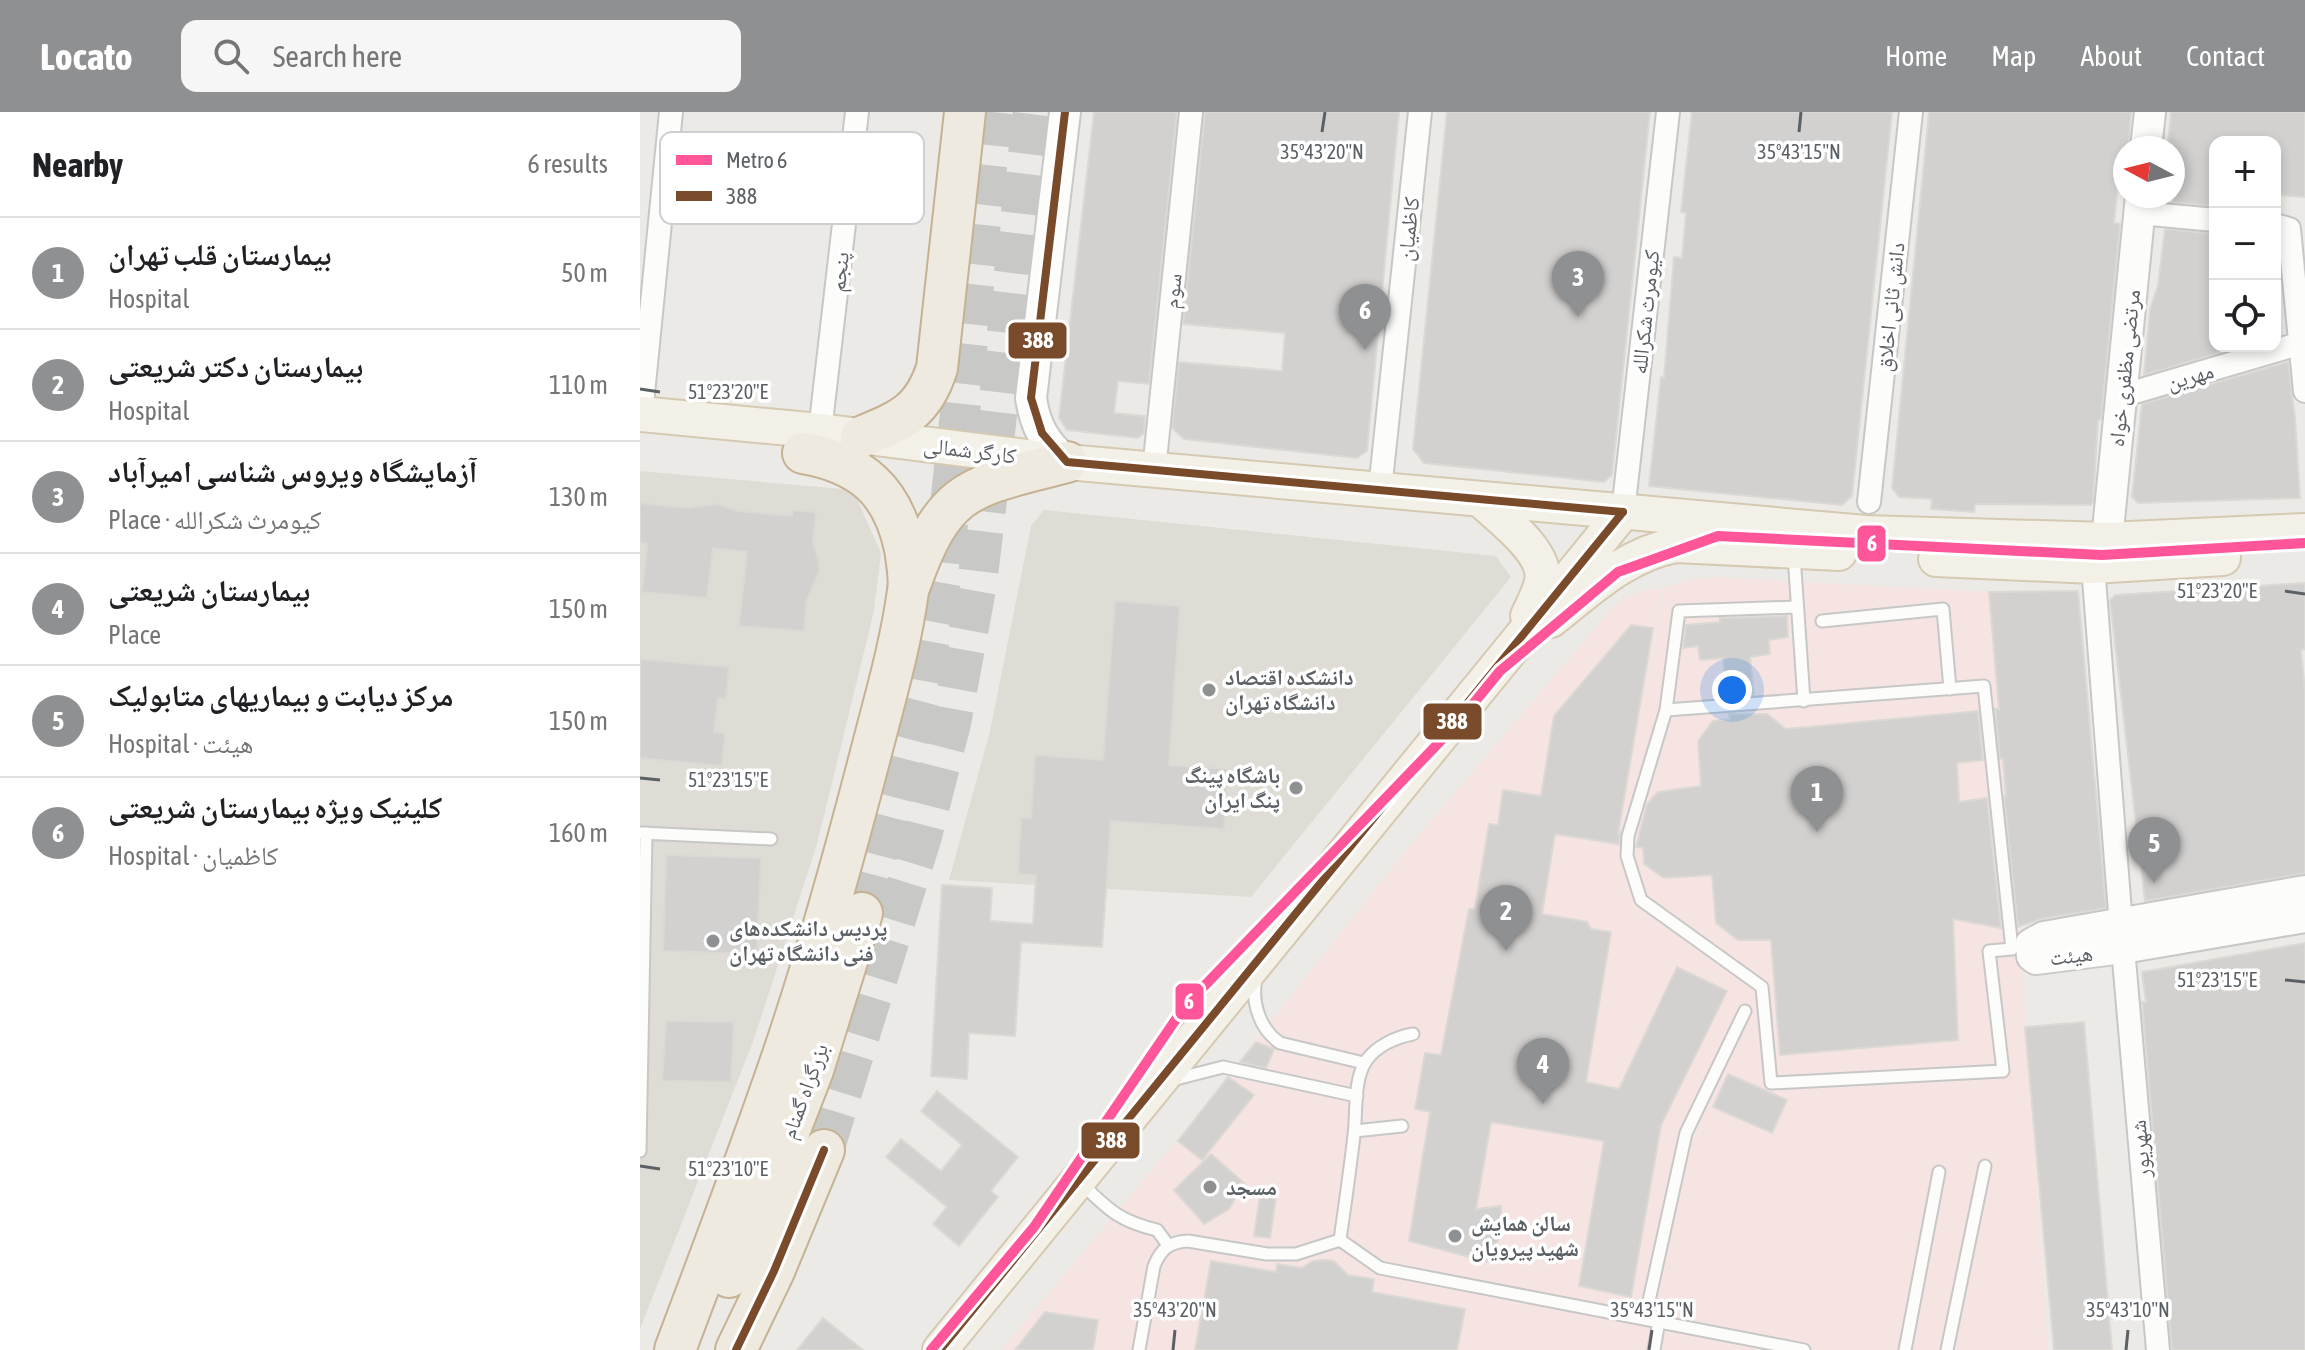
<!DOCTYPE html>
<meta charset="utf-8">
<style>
body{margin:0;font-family:"Asap Condensed","Noto Naskh Arabic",sans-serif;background:#f6f6f6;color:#202124}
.controls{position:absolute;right:24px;top:24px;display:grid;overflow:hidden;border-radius:16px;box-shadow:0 4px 12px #0003}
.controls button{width:72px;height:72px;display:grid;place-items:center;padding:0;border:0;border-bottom:2px solid #e0e0e0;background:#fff;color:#202124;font:40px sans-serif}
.compass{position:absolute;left:1473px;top:24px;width:72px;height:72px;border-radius:50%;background:#fff;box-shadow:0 4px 12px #0003;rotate:277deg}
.you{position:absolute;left:1092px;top:578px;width:28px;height:28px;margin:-20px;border:6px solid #fff;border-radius:50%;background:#1a73e8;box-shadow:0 0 0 12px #1a73e833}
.badge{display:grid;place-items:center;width:52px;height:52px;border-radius:50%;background:#8e9092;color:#fff;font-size:26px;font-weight:700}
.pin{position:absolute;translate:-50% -66px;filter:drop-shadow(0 2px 4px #0008)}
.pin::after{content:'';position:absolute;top:42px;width:28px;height:24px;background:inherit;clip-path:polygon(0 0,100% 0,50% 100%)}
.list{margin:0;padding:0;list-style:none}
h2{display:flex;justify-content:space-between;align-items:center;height:104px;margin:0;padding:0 32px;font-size:34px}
h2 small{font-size:26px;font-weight:400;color:#757577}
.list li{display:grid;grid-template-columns:52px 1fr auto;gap:24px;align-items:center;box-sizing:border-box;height:112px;padding:0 32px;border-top:2px solid #e0e0e0}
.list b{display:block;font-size:30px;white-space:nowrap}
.list p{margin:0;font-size:26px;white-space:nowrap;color:#757577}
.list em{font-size:26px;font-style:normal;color:#757577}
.icon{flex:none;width:44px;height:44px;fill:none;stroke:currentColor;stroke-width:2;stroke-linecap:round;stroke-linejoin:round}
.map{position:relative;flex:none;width:1665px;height:1238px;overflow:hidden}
header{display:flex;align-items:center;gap:48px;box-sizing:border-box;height:112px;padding:0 40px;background:#8e9092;color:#fff}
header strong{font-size:38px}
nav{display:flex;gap:44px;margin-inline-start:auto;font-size:28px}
.search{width:560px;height:72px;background:#f6f6f6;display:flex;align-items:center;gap:20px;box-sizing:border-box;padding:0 28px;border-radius:16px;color:#757577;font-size:30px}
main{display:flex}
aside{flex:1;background:#fff}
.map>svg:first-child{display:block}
</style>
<header>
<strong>Locato</strong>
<div class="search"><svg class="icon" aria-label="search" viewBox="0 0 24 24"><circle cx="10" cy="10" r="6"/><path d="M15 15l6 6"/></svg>Search here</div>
<nav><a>Home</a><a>Map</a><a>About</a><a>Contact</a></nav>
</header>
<main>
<aside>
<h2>Nearby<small>6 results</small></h2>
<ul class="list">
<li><span class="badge">1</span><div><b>بیمارستان قلب تهران</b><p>Hospital</p></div><em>50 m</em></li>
<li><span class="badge">2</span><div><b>بیمارستان دکتر شریعتی</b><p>Hospital</p></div><em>110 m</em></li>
<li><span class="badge">3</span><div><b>آزمایشگاه ویروس شناسی امیرآباد</b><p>Place · کیومرث شکرالله</p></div><em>130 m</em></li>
<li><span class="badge">4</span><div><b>بیمارستان شریعتی</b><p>Place</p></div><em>150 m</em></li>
<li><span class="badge">5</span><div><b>مرکز دیابت و بیماریهای متابولیک</b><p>Hospital · هیئت</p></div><em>150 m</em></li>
<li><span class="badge">6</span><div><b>کلینیک ویژه بیمارستان شریعتی</b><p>Hospital · کاظمیان</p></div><em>160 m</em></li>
</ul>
</aside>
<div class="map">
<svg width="1665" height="1238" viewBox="0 0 1665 1238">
<rect width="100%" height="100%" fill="#eceae6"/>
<g fill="#dfdcd6">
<path d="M0 359 213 378 241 441 234 499 177 732 114 927 0 1217Z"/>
<path d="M404 398 856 444 871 465 611 785 309 768 350 619 391 414Z"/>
</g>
<path fill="#f5e4e2" d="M1076 465 1349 480 1379 815 1408 1238H361L542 1022 762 743 968 501 981 488 1001 479 1022 476 999 629 1024 476 1054 467Z"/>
<g fill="#d3d1cf" stroke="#dcd9d5" stroke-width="2">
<path d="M454 0H537L509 272 478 269 474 301 505 304 504 321 498 326 427 318 419 306Z"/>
<path d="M565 0H759L727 339 717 346 544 327 532 316 539 250 642 259 645 221 543 212Z"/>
<path d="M807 0H1010L972 363 964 370 784 351 773 337Z"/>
<path d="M1052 0H1252L1212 384 1202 393 1009 374 1021 265 1024 266 1034 145 1042 146 1046 101 1041 100Z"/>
<path d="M1289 0H1491L1488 36H1485V73H1478L1474 111 1480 112 1461 307 1458 308 1453 391 1450 393 1335 392 1334 400 1291 397 1292 387 1259 385 1252 376Z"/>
<path d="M1531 0H1665V85L1635 83V30H1575V94L1533 90V36H1528Z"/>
<path d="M1525 117 1575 122V234H1602L1504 263 1510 198 1518 173Z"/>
<path d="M1648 250 1655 306 1660 386 1498 391 1492 385 1502 292Z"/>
<path d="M0 391 46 396 76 392 99 399 152 404V398L176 400 173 430 179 451V460L167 488 164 519 99 514 107 440 73 436 67 486 2 480 7 432 0 431Z"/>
<path d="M1665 471V537L1661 538 1665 579V761L1505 789 1470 488 1475 483Z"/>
<path d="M1438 479 1466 796 1401 807 1378 815 1364 684H1366L1363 646 1360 647 1355 597H1359L1349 480Z"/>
<path d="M475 489 540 494 529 653 588 657 584 717 471 709 462 835 381 830 375 924 329 921 327 967 291 964 302 773 352 776 350 809 393 812 396 763 378 762 381 706H391L395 643 463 648Z"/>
<path d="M1147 504 1148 525 1129 528 1130 542 1110 545 1114 583 1087 585 1083 546 1060 548 1058 534 1043 536 1046 513 1080 510V506H1085Z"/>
<path d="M991 513 1013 516 978 722 980 720 979 732 915 722 902 802 947 810 951 817 971 820 946 970 979 977 1037 855 1087 879 1021 1013 991 1185 939 1174 964 1029 851 1010 836 1097 861 1094V1120L853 1143 848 1150 769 1129 790 1000 775 997 785 941 801 943 829 797H835L849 712 858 713 863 678 901 684 914 604Z"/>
<path d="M0 547 89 555 86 587 78 586 74 620 85 621 82 654 0 646Z"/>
<path d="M1338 599 1343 648 1317 651 1319 690 1347 686 1361 816 1313 807 1318 928 1140 943 1131 828H1098L1076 811 1072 763 1024 766 1004 752 1003 736 996 735 1007 692 1018 680 1061 674 1058 629 1073 609 1090 607 1089 602H1127L1146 617Z"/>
<path d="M26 743 121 746 117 842 23 839Z"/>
<path d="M1665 831V1238H1532L1502 890H1506L1502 860Z"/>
<path d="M26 909 94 910 91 970 22 969Z"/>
<path d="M1444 910 1472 1238H1414L1385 915Z"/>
<path d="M616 930 634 937 626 956 600 950Z"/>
<path d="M1088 962 1147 988 1132 1021 1073 995Z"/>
<path d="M588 965 614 983 562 1048 538 1029Z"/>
<path d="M297 979 378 1045 351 1079 358 1085 319 1134 293 1112 307 1095 246 1045 261 1027 301 1059 322 1033 281 999Z"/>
<path d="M571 1042 604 1071 589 1097 564 1112 534 1078Z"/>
<path d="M621 1076 637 1078 630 1126 614 1124Z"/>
<path d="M684 1148 694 1149 708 1163 734 1167 732 1180 825 1197 817 1238H555L571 1149 636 1160 637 1152 662 1156 673 1149Z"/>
<path d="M405 1200 458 1208 453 1238H375Z"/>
<path d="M183 1206 223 1238H157Z"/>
</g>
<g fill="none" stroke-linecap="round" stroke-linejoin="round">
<g stroke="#c8c8c6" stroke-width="40" stroke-dasharray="40 20" stroke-linecap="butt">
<path d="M222 801 279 585 303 457 353 0"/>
<path d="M184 1038 282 724 311 611 337 472 393 0"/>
</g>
<g stroke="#c7c7c7" stroke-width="15">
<g id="lane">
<path d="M1154 443 1164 589"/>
<path d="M1182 509 1303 497 1310 577"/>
<path d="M1026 598 1344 574 1372 837 1349 839 1363 959 1131 971 1122 875 1001 788 987 744 988 724 1026 598 1039 499 1157 495"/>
<path d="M1 721 131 727"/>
<path d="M616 867C611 891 620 917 640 931L724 951"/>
<path d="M773 922C756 925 736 934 726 949 713 969 717 1000 714 1023 710 1058 705 1093 700 1128L740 1156 1164 1238"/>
<path d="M532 968 583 955 717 984"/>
<path d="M715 1019 762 1014"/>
<path d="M0 1039 6 721"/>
<path d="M442 1072C469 1098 479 1109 517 1118L528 1133"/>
<path d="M1005 1207 1046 1021 1105 899"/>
<path d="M499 1238 514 1154C521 1137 529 1130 548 1129L627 1142H656L700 1128"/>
<path d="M1014 1238 1019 1209"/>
<path d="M1265 1238 1299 1060"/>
<path d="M1307 1238 1345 1054"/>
</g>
</g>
<g stroke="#c7c7c7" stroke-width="26">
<g id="street">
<path d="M1500 101 1575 108"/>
<path d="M1635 113 1649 117 1665 279"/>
<path d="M1481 284 1665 230"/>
<path d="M1 302 31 0"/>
<path d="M180 319 217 0"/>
<path d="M514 358 551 0"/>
<path d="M740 378 780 0"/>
<path d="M1229 390 1271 0"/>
<path d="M983 400 1028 0"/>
<path d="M1453 454 1481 813"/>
<path d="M1483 836 1518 1238"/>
</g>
</g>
<g stroke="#c8c8c8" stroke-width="34">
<g id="secondary">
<path d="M425 0 391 286C395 314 405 331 427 350"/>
<path d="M1506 36 1510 0"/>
<path d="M1467 428 1501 84"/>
<path d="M1665 779 1404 825 1391 832 1392 844 1396 847 1483 836 1665 805"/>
</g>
</g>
<g stroke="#d5c9b2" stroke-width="38">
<g id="primary">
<path d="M0 302 180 319 427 350 1225 421 1467 428 1665 419"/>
<path d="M840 387C859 405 908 440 902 469 900 481 893 493 888 504"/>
<path d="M1296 447 1453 454 1583 446"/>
<path d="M911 508C949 478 986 442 1036 433L1199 441"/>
<path d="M300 1238 983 400"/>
</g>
</g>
<g stroke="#c4b293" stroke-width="44">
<g id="highway">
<path d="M221 325C262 308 283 300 297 256L325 0"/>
<path d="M270 473C305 373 331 375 427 350"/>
<path d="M89 1165 125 1082 173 958 222 801"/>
<path d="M35 1238C74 1134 114 1030 149 925 181 829 208 730 233 633 246 583 261 531 268 479 270 467 267 450 265 437 253 378 221 351 163 341"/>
<path d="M96 1238 134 1159 184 1038"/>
</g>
</g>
<use href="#lane" stroke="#fcfcfb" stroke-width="11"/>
<use href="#street" stroke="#fcfcfb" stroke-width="22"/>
<use href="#secondary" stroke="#fcfcfb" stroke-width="30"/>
<use href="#primary" stroke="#f3f0e7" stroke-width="34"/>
<use href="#highway" stroke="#efeae0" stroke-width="40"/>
<g stroke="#fff" stroke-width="14">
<g id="bus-1">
<path d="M425 0 391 286 402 321 427 350 983 400"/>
<path d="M96 1238 134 1159 184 1038"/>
<path d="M300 1238 983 400"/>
</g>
</g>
<use href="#bus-1" stroke="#7a4b2a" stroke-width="8"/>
<g stroke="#fff" stroke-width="16">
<path id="metro-1" d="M291 1238 394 1115 545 894 815 614 860 559 978 460 1078 424 1462 443 1665 431"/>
</g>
<use href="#metro-1" stroke="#f59" stroke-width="10"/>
</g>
<path fill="none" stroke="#5b6065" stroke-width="3" d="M682 20 685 0M1159 20 1161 0M0 277 20 280M1645 479 1665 482M0 666 20 668M1645 868 1665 870M0 1054 20 1057M533 1238 535 1218M1009 1238 1012 1218M1486 1238 1488 1218"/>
<g fill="#8e9092" stroke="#fff" stroke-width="3">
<circle cx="569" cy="578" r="8"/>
<circle cx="656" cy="676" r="8"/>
<circle cx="73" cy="829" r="8"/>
<circle cx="570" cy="1075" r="8"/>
<circle cx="815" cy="1124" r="8"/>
</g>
<g text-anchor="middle" stroke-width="7" stroke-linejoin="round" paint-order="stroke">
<g font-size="22" fill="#5b6065" stroke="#fff">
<text transform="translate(768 117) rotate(-84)" y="8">کاظمیان</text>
<text transform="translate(199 160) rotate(-84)" y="8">پنجم</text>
<text transform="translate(532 179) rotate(-84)" y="8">سوم</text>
<text transform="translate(1250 195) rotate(-84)" y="8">دانش ثانی اخلاق</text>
<text transform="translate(1005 200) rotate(-84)" y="8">کیومرث شکرالله</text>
<text transform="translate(1484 256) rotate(-84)" y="8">مرتضی مظفری خواه</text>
<text transform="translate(1550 264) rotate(-16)" y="8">مهرین</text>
<text transform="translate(330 338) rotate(7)" y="8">کارگر شمالی</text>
<text transform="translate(1431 843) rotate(-7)" y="8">هیئت</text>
<text transform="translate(164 979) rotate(-70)" y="8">بزرگراه گمنام</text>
<text transform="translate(1500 1037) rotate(-95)" y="8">شهریور</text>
</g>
<g font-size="22" font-weight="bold" fill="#5b6065" stroke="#fff" text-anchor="start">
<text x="585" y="573">دانشکده اقتصاد<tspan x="585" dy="25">دانشگاه تهران</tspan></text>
<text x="640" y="671" text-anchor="end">باشگاه پینگ<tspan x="640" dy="25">پنگ ایران</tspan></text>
<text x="89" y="824">پردیس دانشکده‌های<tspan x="89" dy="25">فنی دانشگاه تهران</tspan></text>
<text x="586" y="1083">مسجد</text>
<text x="831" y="1119">سالن همایش<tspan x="831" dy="25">شهید پیرویان</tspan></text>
</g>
</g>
<rect x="20" y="20" width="264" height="92" rx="12" fill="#fff" stroke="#cecfd1" stroke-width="2"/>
<rect x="36" y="43" width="36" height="10" fill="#f59"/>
<rect x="36" y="79" width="36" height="10" fill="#7a4b2a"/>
<g font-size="22" fill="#5b6065">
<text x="86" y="56">Metro 6</text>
<text x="86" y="92">388</text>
</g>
<g font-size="20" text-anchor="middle" fill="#5b6065" stroke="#fff" stroke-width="7" stroke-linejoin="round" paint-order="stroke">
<text x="682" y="47">35°43'20"N</text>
<text x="1159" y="47">35°43'15"N</text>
<text x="88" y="287">51°23'20"E</text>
<text x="1577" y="486">51°23'20"E</text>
<text x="88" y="675">51°23'15"E</text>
<text x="1577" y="875">51°23'15"E</text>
<text x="88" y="1064">51°23'10"E</text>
<text x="535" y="1205">35°43'20"N</text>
<text x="1012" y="1205">35°43'15"N</text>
<text x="1488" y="1205">35°43'10"N</text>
</g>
<g stroke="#fff" stroke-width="3">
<rect x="367" y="209" width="61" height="39" rx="8" fill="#7a4b2a"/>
<rect x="1216" y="412" width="31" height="39" rx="8" fill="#f59"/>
<rect x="782" y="590" width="61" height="39" rx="8" fill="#7a4b2a"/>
<rect x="534" y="870" width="31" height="39" rx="8" fill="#f59"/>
<rect x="440" y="1009" width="61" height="39" rx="8" fill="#7a4b2a"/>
</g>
<g font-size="22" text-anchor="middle" font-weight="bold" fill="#fff">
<text x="398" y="236">388</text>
<text x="1232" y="439">6</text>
<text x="812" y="617">388</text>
<text x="549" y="897">6</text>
<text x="471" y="1036">388</text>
</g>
</svg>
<div class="controls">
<button>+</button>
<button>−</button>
<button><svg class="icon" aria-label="locate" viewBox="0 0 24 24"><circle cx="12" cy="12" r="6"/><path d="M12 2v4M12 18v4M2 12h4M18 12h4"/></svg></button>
</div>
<svg class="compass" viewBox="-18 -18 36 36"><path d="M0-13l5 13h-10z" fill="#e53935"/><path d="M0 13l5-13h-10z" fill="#757577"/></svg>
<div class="you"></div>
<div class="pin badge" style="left:1177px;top:720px">1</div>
<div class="pin badge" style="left:866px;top:839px">2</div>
<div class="pin badge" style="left:938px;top:205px">3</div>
<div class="pin badge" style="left:903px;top:992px">4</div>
<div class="pin badge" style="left:1514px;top:771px">5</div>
<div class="pin badge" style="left:725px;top:238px">6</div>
</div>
</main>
